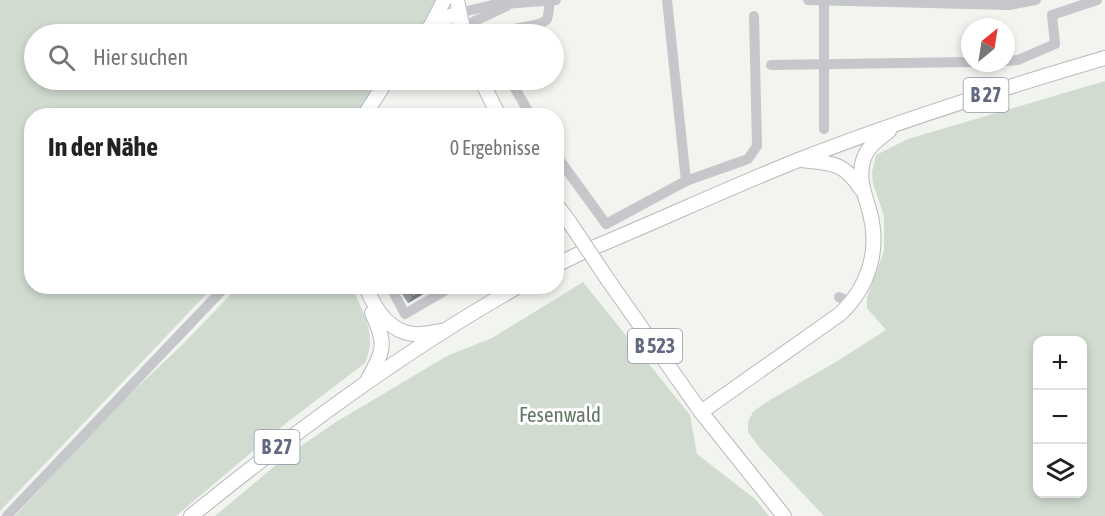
<!DOCTYPE html>
<html lang="de">
<meta charset="utf-8">
<style>
body{margin:0;font-family:"Asap Condensed",sans-serif;background:#f6f6f6;color:#222}
.controls{position:absolute;right:18px;bottom:18px;display:grid;overflow:hidden;border-radius:12px;box-shadow:0 3px 9px #0003}
.controls button{width:54px;height:54px;display:grid;place-items:center;padding:0;border:0;border-bottom:2px solid #e0e0e0;background:#fff;color:#222;font:30px sans-serif}
.compass{position:absolute;left:961px;top:18px;width:54px;height:54px;border-radius:50%;background:#fff;box-shadow:0 3px 9px #0003;rotate:30deg}
.list{margin:0;padding:0;list-style:none}
h2{display:flex;justify-content:space-between;align-items:center;height:78px;margin:0;padding:0 24px;font-size:26px}
h2 small{font-size:20px;font-weight:400;color:#767676}
.icon{flex:none;width:33px;height:33px;fill:none;stroke:currentColor;stroke-width:2;stroke-linecap:round;stroke-linejoin:round}
.map{position:relative;flex:none;width:1105px;height:516px;overflow:hidden}
.search{position:absolute;background:#fff;box-shadow:0 3px 9px #0003;left:24px;top:24px;width:540px;height:66px;display:flex;align-items:center;gap:15px;box-sizing:border-box;padding:0 21px;border-radius:33px;color:#767676;font-size:22px}
.panel{position:absolute;background:#fff;box-shadow:0 3px 9px #0003;left:24px;top:108px;width:540px;height:186px;border-radius:24px}
.map>svg:first-child{display:block}
</style>
<div class="map">
<svg width="1105" height="516" viewBox="0 0 1105 516">
<rect width="100%" height="100%" fill="#f2f4ef"/>
<g fill="#d1dbd0" fill-rule="evenodd">
<path d="M0 0H441L439 6 415 34H34V80H380L358 115 32 116V286L213 287 0 511Z"/>
<path d="M1105 81V516H824L759 447 748 432V422L753 412 765 403 839 360 886 330 867 308V297L884 251V216L873 184 872 172 876 155 908 139ZM1038 340H1082V494H1038Z"/>
<path d="M583 282 690 415 697 454 755 499 769 516H215L288 455 336 422 447 356 492 338Z"/>
<path d="M238 287H352C363 313 378 335 365 363L285 424 176 516H15L113 410 182 345Z"/>
</g>
<g fill="none" stroke-linecap="round" stroke-linejoin="round">
<g stroke="#b8b9be" stroke-width="16">
<g id="major">
<path d="M457 0 464 34"/>
<path d="M431 26 444 0"/>
<path d="M422 34C433 23 444 18 459 13"/>
<path d="M444 34 462 27"/>
<path d="M481 80 499 116"/>
<path d="M364 116 387 80"/>
<path d="M801 160C831 163 844 162 861 189"/>
<path d="M556 204 570 223"/>
<path d="M556 265 583 252C656 222 728 188 801 159 900 120 1003 88 1105 58"/>
<path d="M608 280 701 412 784 516"/>
<path d="M366 286C374 308 388 331 413 334 423 335 433 332 442 331"/>
<path d="M367 381C384 350 387 345 372 313"/>
<path d="M701 412 840 314C868 288 880 251 870 213 865 195 857 176 864 158 868 146 879 139 889 131"/>
<path d="M191 516C295 432 402 352 519 286"/>
</g>
</g>
<g stroke="#c5c7cb" stroke-width="10">
<path d="M667 0 686 181"/>
<path d="M808 0 1009 5 1036 0"/>
<path d="M824 1V129"/>
<path d="M459 13 492 5 556 0"/>
<path d="M462 27 507 6"/>
<path d="M501 34C513 25 541 28 547 19 549 15 549 6 550 0"/>
<path d="M1006 61 1018 60 1055 44 1052 15 1097 0"/>
<path d="M771 65 970 62"/>
<path d="M510 80 531 116"/>
<path d="M556 155 606 224 686 181 748 159 757 146 754 16"/>
<path d="M390 286 405 314 453 286"/>
<path d="M839 297 852 304"/>
<path d="M7 516 226 286"/>
</g>
<use href="#major" stroke="#fff" stroke-width="14"/>
<g stroke="#b8b9be" stroke-width="16" stroke-linecap="butt">
<path id="major-bridge" d="M570 223 608 280"/>
</g>
<use href="#major-bridge" stroke="#fff" stroke-width="14"/>
</g>
<path fill="#999da3" d="M397 286H437L408 303Z"/>
<path fill="#7d7f84" d="M430 286H437L408 303 413 297Z"/>
<path fill="#b2b6bd" stroke="#7d7f84" stroke-width="1.5" d="M407 286H430L413 297Z"/>
<g text-anchor="middle" stroke-width="6" stroke-linejoin="round" paint-order="stroke">
<g fill="#fff" stroke="#9197a7" stroke-width="1.5">
<rect x="963.5" y="78" width="45" height="34" rx="4.5"/>
<rect x="628" y="329" width="54" height="34" rx="4.5"/>
<rect x="254.5" y="430" width="45" height="34" rx="4.5"/>
</g>
<g font-size="20" font-weight="bold" fill="#626a81">
<text x="986" y="102">B 27</text>
<text x="655" y="353">B 523</text>
<text x="277" y="454">B 27</text>
</g>
<g font-size="21" fill="#617863" stroke="#fff">
<text x="560" y="422">Fesenwald</text>
</g>
</g>
</svg>
<div class="controls">
<button>+</button>
<button>−</button>
<button><svg class="icon" aria-label="layers" viewBox="0 0 24 24"><path d="M12 4l9 5-9 5-9-5zM3 14l9 5 9-5"/></svg></button>
</div>
<svg class="compass" viewBox="-18 -18 36 36"><path d="M0-13l5 13h-10z" fill="#e53935"/><path d="M0 13l5-13h-10z" fill="#767676"/></svg>
<div class="search"><svg class="icon" aria-label="search" viewBox="0 0 24 24"><circle cx="10" cy="10" r="6"/><path d="M15 15l6 6"/></svg>Hier suchen</div>
<section class="panel">
<h2>In der Nähe<small>0 Ergebnisse</small></h2>
<ul class="list">
</ul>
</section>
</div>
